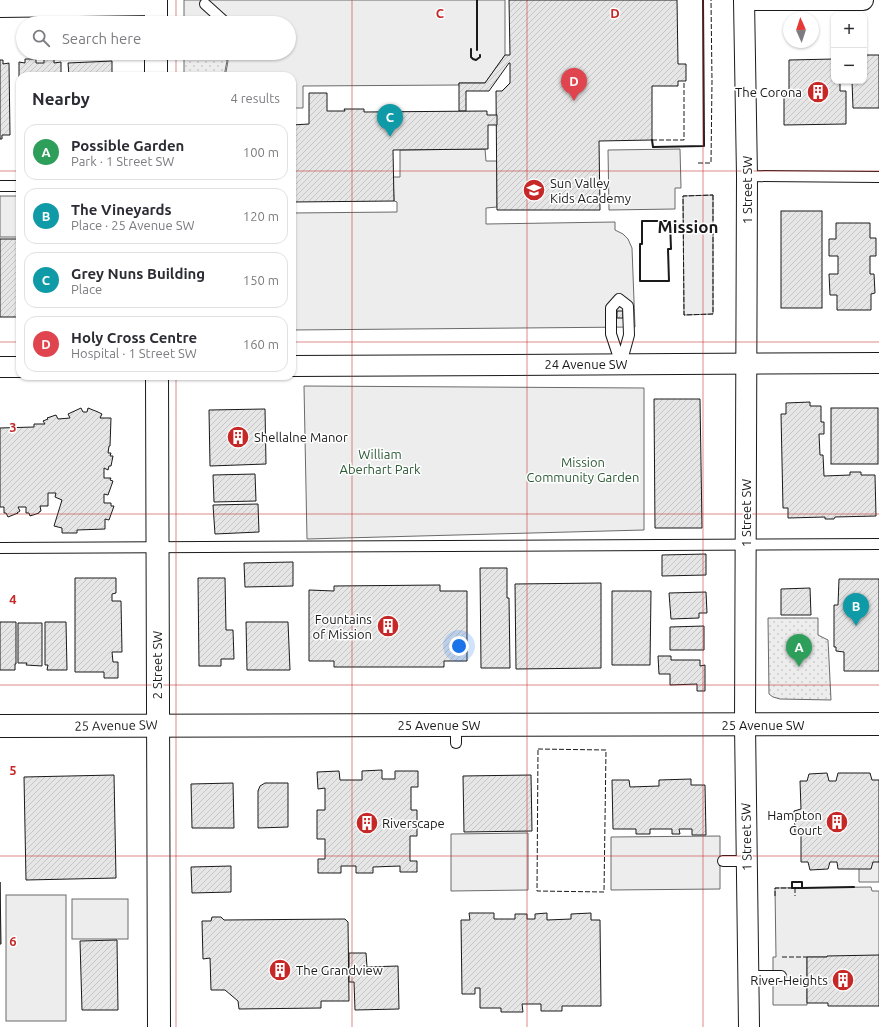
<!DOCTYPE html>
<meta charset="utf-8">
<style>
body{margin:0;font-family:Ubuntu,sans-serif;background:#f2f2f3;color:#2b2b33}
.controls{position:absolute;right:12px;top:12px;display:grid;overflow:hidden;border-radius:8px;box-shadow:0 1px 3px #0004}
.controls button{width:36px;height:36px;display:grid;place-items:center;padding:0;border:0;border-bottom:1px solid #e1e1e2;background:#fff;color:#2b2b33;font:20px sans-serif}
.compass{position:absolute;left:783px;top:12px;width:36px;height:36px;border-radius:50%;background:#fff;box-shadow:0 1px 3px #0004;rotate:357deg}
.you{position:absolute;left:459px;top:646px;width:14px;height:14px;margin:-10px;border:3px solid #fff;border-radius:50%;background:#1a73e8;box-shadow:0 0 0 6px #1a73e833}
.badge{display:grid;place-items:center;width:26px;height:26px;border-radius:50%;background:#db2777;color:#fff;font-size:13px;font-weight:700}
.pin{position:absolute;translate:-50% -33px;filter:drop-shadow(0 1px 2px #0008)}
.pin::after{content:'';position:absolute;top:21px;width:14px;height:12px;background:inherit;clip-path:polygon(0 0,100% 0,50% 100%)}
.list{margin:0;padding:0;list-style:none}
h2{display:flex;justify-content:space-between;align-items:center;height:52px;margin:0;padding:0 16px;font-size:17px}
h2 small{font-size:13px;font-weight:400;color:#7c7c81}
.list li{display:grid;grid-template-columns:26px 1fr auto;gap:12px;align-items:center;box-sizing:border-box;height:56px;margin:0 8px 8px;padding:0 8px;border:1px solid #e1e1e2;border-radius:12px}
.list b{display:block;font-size:15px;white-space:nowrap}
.list p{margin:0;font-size:13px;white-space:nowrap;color:#7c7c81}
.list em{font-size:13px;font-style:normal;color:#7c7c81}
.icon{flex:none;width:22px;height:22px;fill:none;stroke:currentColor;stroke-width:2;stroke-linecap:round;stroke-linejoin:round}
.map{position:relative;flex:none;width:879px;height:1027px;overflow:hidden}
.search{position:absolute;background:#fff;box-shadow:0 1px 3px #0004;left:16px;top:16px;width:280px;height:44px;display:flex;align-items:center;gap:10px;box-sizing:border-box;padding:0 14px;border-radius:22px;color:#7c7c81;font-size:15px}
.panel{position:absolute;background:#fff;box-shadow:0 1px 3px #0004;left:16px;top:72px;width:280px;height:308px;border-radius:12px}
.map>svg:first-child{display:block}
</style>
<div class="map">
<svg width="879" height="1027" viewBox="0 0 879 1027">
<defs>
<pattern id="grass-dots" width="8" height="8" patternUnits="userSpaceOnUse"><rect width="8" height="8" fill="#ededed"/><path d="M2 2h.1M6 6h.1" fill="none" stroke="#cbcbcb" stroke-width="1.8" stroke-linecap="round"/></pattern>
<pattern id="building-hatch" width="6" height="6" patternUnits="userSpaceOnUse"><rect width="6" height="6" fill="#e6e6e6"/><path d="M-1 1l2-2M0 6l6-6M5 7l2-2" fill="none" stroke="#c5c5c5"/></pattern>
</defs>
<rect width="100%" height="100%" fill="#fff"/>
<g fill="url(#grass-dots)" stroke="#6a6a6a">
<path d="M184 53H224L227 61 224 76H184Z"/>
<path d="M768 618H818V635L828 640 831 700 780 699 773 697 769 694Z"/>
</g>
<g fill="#ededed" stroke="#6a6a6a">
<path d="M184 0H505V55L485 83H459V85L303 86V108H292V76H225L226 72 228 61 225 53H289V23H184Z"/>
<path d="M485 149 486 161H497V207L486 208V224L615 222V230L623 234 628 239 632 248 635 327 292 330V213L397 212V202L394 201 393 177H400V150Z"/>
<path d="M680 149 681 188H675V209L609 210 608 150Z"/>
<path d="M713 195V314L684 315 683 196Z"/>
<rect x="0" y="196" width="20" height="41"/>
<path d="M304 386 644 388V530L307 539Z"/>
<path d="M528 833V890L451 891V834Z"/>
<path d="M879 834V882H859V869Z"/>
<path d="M720 836V889L611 890V837Z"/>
<path d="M871 887 872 891H879V957H807V1005H773V957H776L775 888Z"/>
<rect x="6" y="895" width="60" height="126"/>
<rect x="72" y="899" width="56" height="40"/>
</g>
<g fill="url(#building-hatch)" stroke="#1a1a1a">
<path d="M509 0H677L678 64H686V81H678V86H652V140L599 141 600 210H497L496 91H502L510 83V63H509L489 91H466V111H459V83H485L505 55H510Z"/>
<path d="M864 55H879V108H853L852 81H864Z"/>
<path d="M44 58H54V63L61 62V76H20L19 134V62L25 63V59H36V63H44Z"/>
<path d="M834 59V81H840V91H846V124L784 125V94H789V60Z"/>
<path d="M0 60H3V64L9 63 10 135H2V139H0Z"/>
<path d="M112 61V76H69L68 63Z"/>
<path d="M309 93H327V111H345L344 109H364V112L487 111V115H497V125H488V149L393 150 394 201 292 202V125L309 124Z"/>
<rect x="781" y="211" width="41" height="97"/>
<path d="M836 223H870V238H876V256H870V274H874L875 293 871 294V310H837V295H830L829 274H838V256H829V239H836Z"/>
<rect x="0" y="239" width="20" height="78"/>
<rect x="617" y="311" width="6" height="7"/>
<path d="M654 399H700L702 528H655Z"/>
<path d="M810 402V406H821V422H824V434H819L820 455H823L824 476 850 475V472H861V475H875L876 516 835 517 834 519H825V517L788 518V508H783L781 414H786V403Z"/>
<path d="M81 408 83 412H87L88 408 98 412 102 414 100 418H111L110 446H109L108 453H111L110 456H113L111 466H109L108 470 104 468V478H111L110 480 113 481 108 495 104 494V503H111V506H114L109 520 105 519V529L77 530V533H62V528L54 526 62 500 55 497 56 493H48V506H40L41 511 39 512V513L30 516 29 513H26V507H18L20 511 17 513H18L8 517 6 513H4V507H0V428L34 427V424H45L43 421 48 419 47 418 56 415 58 419 70 418 68 414Z"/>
<rect x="831" y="408" width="47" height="56"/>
<path d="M265 409 266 464 210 466 209 410Z"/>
<path d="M255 474 256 501 214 502 213 475Z"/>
<path d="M258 504 259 532 215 534 213 505Z"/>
<path d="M706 554V575L662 576V555Z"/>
<path d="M293 562V586L245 587 244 563Z"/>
<path d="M480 568H507V598H509L510 668H481Z"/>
<path d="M75 578H116V593L112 594V601H121L122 652H112L113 662H118V678H104V672H75Z"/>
<path d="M198 578H225L226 630H233L234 659H221V666H199Z"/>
<path d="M839 579H879V671H844V652L836 651V647H834V605H838Z"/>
<path d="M601 583V668L516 669 515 584Z"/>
<path d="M440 585V591H467V661H444V667H334V661H309V590L334 591V586Z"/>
<path d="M810 588 811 615H781V589Z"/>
<path d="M612 591H651L650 665H612Z"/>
<path d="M706 592 707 613H699V618L671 619 669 593Z"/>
<path d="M0 622H16V664H15V670H0Z"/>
<path d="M45 622H66L67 670H47L48 665H45Z"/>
<path d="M246 622H288L290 670H247Z"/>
<path d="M18 623H42V666L26 665 27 663H18Z"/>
<path d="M704 626V650H670V627Z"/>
<path d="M658 656H671V660H700V666L705 665V691H697V684L670 685V674H659Z"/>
<path d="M382 770V779H395V771H418V787H411V810H417V836H410V861H417V872H400V866L373 867V873H356V866H341V873H318V859H325V839H317V810H325V788L318 789 317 772 339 771 340 780H362V771Z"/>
<path d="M827 773 829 781H836L838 773H870L872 780H879V862H873L871 869H838L837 862H830L828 869 810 870 808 862H801V834L795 833 794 811 801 809 800 781H807L809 774Z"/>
<path d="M114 775 116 878 26 880 24 777Z"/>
<path d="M531 775 532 831 464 832 463 776Z"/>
<path d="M691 779V785H705L706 835H692V829H679L680 834H672V829H650V834H636V829H613L612 780H629L630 787 659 786V780Z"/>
<path d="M233 783 234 828H192L191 784Z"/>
<path d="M265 783H288V827L258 828V791L260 786Z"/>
<path d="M231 866V892L192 893 191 867Z"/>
<path d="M0 882 1 944H0Z"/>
<path d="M469 913H494V919H515V914H527V919H535V914L547 913V920L571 919V914L591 913V920H600L601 1006H562V1011H541V1004H522L523 1012H501V1008H480V988H475V994H462L461 920H470Z"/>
<path d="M212 917H221L224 920 345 919 348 922 349 1001H321V1008L239 1009 238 1001 225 990H211L210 958 203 959 202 921H211Z"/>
<path d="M117 940 118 1010H82L80 941Z"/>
<path d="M349 953H366L367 967 398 966 399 1009 355 1010 354 982H349Z"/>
<path d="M879 955V1006H828V1003H807V957H827V956Z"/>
</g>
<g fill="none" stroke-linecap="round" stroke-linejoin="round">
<g stroke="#1a1a1a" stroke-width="12">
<g id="service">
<path d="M205 4 226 23"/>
<path d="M747 176 879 177"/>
<path d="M0 186H20"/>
<path d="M619 299 628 306 629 335 621 364 611 334V308Z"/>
<path d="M0 548 879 544"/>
<path d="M456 725V743"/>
<path d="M723 861H747"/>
<path d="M748 976H781"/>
</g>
</g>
<g stroke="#1a1a1a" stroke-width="22">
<g id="minor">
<path d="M744 0 747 176 745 725 749 1027"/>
<path d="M744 0H863"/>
<path d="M0 7 156 5"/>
<path d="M292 366 879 363"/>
<path d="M0 367H20"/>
</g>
</g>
<g stroke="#1a1a1a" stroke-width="24">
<g id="tertiary">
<path d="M156 0V23"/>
<path d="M156 53V76"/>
<path d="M157 376 159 1027"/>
<path d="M0 726C293 724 586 726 879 724"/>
</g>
</g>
<use href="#service" stroke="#fff" stroke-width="10"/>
<use href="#minor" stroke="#fff" stroke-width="20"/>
<use href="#tertiary" stroke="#fff" stroke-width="22"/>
<g stroke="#1a1a1a" stroke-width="1" stroke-dasharray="5 2" stroke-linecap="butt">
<path d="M652 140H684V81"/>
<path d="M698 163H711L712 81 711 0"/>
<path d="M713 195V314L684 315 683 196Z"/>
<path d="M538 749 606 750 604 892 537 891Z"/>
<path d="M775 896V888H795V896"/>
<path d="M782 957H807"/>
</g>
<g stroke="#1a1a1a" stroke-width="2">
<path d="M477 0V50"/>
<path d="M471 49V57L473 59 476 60 480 57V55"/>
<path d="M652 140 653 147 704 146 703 0"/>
<path d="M642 221H670L671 249H668L669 281H640V244H642Z"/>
<rect x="792" y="882" width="10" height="6"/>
<path d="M802 888 854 887"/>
</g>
</g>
<path fill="none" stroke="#c62828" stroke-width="1" stroke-opacity="0.55" d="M176 0V23M352 0V1027M527 0V1027M703 0V1027M176 53V76M0 171H20M292 171H879M0 342H20M292 342H879M176 376V1027M0 514H879M0 685H879M0 856H879"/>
<defs>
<g id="building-disc" transform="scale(1.15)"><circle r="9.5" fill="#c62828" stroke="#fff"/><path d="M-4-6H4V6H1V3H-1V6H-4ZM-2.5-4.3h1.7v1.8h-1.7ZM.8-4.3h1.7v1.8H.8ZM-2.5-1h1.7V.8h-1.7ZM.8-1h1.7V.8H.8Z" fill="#fff"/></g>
<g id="school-disc" transform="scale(1.15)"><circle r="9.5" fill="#c62828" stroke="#fff"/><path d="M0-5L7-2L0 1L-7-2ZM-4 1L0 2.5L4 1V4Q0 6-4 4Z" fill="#fff"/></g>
</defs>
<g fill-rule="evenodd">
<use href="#building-disc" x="818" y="92"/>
<use href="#school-disc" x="534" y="190"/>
<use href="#building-disc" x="238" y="437"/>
<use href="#building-disc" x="388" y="626"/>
<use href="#building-disc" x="837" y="822"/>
<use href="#building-disc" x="367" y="823"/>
<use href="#building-disc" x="280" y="970"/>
<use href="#building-disc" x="843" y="980"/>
</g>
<g text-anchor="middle" stroke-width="3" stroke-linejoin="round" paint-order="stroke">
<g font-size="13" fill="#1a1a1a" stroke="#fff" text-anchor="end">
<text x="802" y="97">The Corona</text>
<text x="550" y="188" text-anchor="start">Sun Valley<tspan x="550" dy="15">Kids Academy</tspan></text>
<text x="254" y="442" text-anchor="start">Shellalne Manor</text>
<text x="372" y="624">Fountains<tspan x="372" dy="15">of Mission</tspan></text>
<text x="822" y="820">Hampton<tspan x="822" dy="15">Court</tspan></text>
<text x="382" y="828" text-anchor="start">Riverscape</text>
<text x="296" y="975" text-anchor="start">The Grandview</text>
<text x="828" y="985">River Heights</text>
</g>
<g font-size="13" fill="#1a1a1a" stroke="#fff">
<text transform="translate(747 190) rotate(-90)" y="5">1 Street SW</text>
<text x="586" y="369">24 Avenue SW</text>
<text transform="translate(746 513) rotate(-90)" y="5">1 Street SW</text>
<text transform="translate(157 665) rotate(-90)" y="5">2 Street SW</text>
<text transform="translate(116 725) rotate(-1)" y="5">25 Avenue SW</text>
<text x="439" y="730">25 Avenue SW</text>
<text x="763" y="730">25 Avenue SW</text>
<text transform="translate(746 837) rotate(-91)" y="5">1 Street SW</text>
</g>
<g font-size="13" fill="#2b5a34" stroke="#fff">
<text x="380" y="459">William<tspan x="380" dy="15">Aberhart Park</tspan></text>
<text x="583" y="467">Mission<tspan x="583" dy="15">Community Garden</tspan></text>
</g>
<g font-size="17" font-weight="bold" fill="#1a1a1a" stroke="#fff">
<text x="688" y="233">Mission</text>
</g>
</g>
<g font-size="13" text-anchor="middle" font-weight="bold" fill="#c62828" stroke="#fff" stroke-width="3" stroke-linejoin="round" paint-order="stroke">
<text x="440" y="18">C</text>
<text x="615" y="18">D</text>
<text x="13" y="432">3</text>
<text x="13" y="604">4</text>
<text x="13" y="775">5</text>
<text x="13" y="946">6</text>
</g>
</svg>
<div class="controls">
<button>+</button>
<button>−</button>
</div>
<svg class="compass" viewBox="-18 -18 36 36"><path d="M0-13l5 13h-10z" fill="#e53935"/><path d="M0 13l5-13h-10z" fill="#7c7c81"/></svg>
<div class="you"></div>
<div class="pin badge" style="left:799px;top:667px;background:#2e9e5b">A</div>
<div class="pin badge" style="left:856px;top:626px;background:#0f9aa8">B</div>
<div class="pin badge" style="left:390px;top:137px;background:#0f9aa8">C</div>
<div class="pin badge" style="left:574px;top:101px;background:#e0444e">D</div>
<div class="search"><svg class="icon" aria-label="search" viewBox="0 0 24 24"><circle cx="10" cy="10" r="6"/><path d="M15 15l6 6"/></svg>Search here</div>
<section class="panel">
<h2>Nearby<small>4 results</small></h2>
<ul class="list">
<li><span class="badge" style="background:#2e9e5b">A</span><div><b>Possible Garden</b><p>Park · 1 Street SW</p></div><em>100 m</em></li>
<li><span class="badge" style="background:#0f9aa8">B</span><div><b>The Vineyards</b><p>Place · 25 Avenue SW</p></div><em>120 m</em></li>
<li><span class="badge" style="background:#0f9aa8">C</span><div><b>Grey Nuns Building</b><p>Place</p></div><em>150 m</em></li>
<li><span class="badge" style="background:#e0444e">D</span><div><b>Holy Cross Centre</b><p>Hospital · 1 Street SW</p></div><em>160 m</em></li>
</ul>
</section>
</div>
